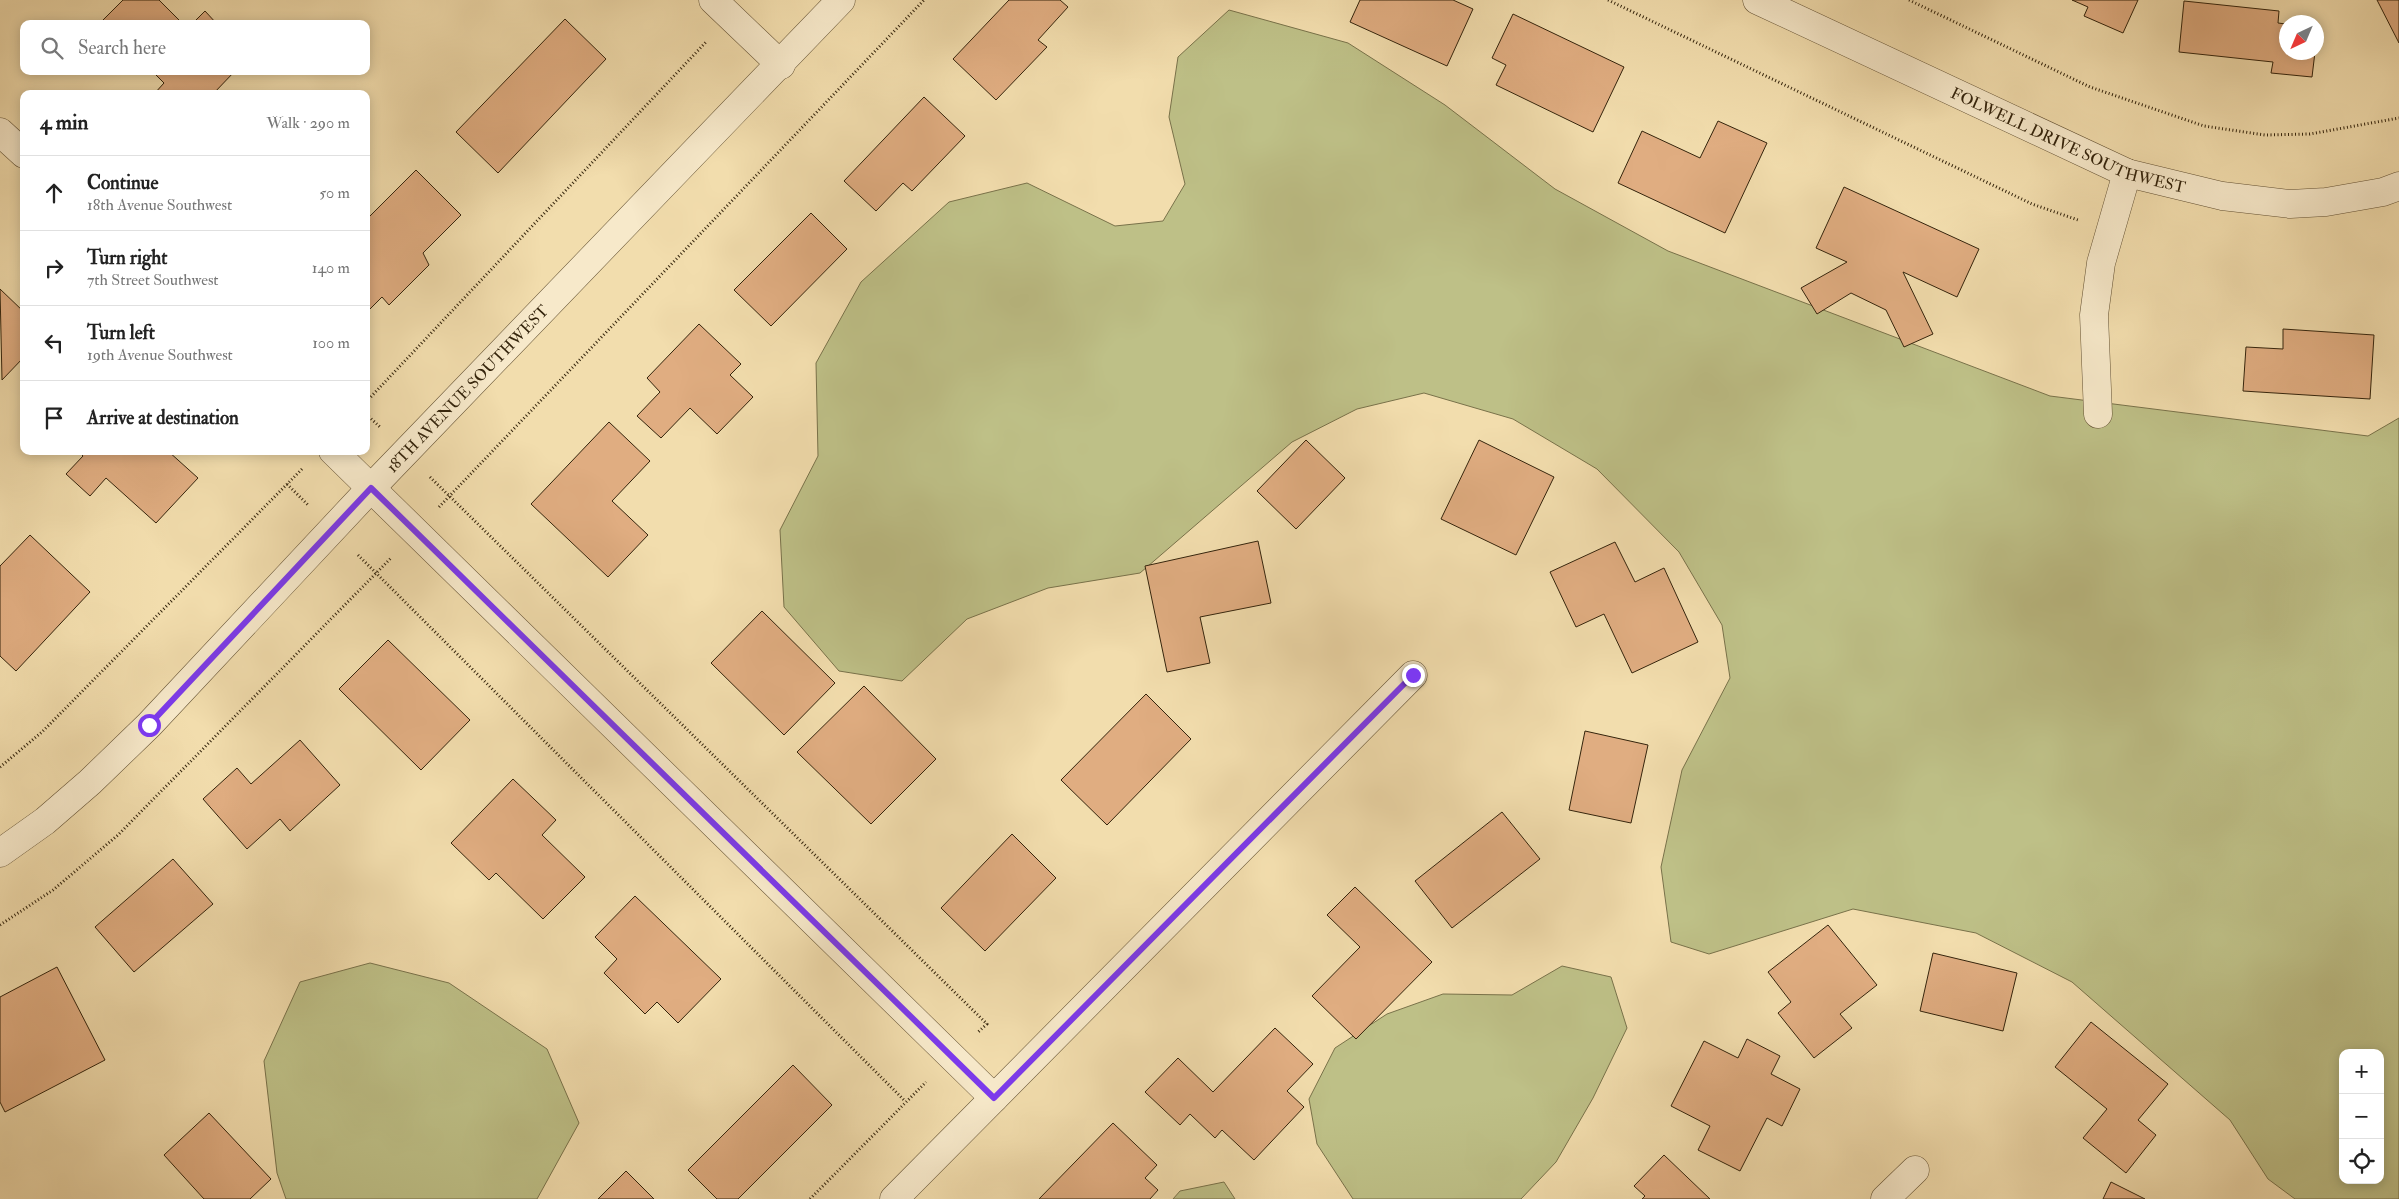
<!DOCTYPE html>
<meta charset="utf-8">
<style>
body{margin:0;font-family:"IM FELL Double Pica",serif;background:#f6f6f6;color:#222}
.controls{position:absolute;right:15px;bottom:15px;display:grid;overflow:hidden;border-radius:10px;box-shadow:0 2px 12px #0003}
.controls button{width:45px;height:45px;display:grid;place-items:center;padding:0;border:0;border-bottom:1px solid #e0e0e0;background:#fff;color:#222;font:25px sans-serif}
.compass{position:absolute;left:2279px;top:15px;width:45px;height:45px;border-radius:50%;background:#fff;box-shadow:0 2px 12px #0003;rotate:224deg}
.stop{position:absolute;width:15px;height:15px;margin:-11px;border:4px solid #7c3aed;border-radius:50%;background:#fff}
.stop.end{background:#7c3aed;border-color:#fff;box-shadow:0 1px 5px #0008}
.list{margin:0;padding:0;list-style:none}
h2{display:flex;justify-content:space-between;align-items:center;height:65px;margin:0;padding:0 20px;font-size:21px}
h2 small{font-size:16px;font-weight:400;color:#767676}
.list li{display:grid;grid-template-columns:32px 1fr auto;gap:15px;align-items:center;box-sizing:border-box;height:75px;padding:0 20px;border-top:1px solid #e0e0e0}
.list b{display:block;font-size:19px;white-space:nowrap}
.list p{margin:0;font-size:16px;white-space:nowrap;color:#767676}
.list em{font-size:16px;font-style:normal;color:#767676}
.icon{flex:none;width:28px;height:28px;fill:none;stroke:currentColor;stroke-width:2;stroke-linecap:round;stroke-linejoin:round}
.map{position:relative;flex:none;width:2399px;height:1199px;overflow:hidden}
.search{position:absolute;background:#fff;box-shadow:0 2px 12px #0003;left:20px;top:20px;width:350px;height:55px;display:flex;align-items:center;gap:12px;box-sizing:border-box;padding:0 18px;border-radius:10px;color:#767676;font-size:19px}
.panel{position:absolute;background:#fff;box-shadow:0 2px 12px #0003;left:20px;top:90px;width:350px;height:365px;border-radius:10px}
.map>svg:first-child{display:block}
</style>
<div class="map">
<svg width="2399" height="1199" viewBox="0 0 2399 1199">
<rect width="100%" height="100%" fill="#f2ddad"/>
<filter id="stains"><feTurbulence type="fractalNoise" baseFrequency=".004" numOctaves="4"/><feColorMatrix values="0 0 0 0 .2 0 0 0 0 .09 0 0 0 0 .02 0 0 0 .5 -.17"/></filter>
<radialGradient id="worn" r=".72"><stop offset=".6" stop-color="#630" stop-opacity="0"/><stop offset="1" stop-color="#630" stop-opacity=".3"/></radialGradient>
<g fill="#bec087" stroke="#79724a" fill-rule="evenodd">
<path d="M1229 10 1348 43 1445 105 1555 189 1668 251 2050 396 2368 436 2399 418V1199H2295L2268 1179 2230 1120 2072 982 1976 933 1853 909 1709 954 1671 942 1661 867 1682 770 1730 678 1722 625 1679 552 1597 469 1513 419 1424 393 1357 409 1292 442 1140 573 1048 588 967 619 902 681 839 671 784 607 780 530 818 456 816 363 861 282 949 202 1027 183 1115 226 1163 221 1185 184 1169 117 1178 57ZM2343 1053H2380V1180H2343Z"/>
<path d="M370 963 449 983 547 1049 579 1123 537 1199H286L277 1173 264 1061 300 982Z"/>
<path d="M1562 966 1611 977 1627 1028 1593 1098 1556 1162 1521 1199H1353L1317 1144 1309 1099 1335 1048 1387 1014 1443 994 1512 995Z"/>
<path d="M1224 1182 1235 1199H1173L1180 1191Z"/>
</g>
<g fill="#e0ad81" stroke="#34240c">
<path d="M123 0H159L183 24H99Z"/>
<path d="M1009 0H1060L1068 7 1038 40 1047 47 996 100 953 59Z"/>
<path d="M1360 0H1453L1473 9 1447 66 1350 22Z"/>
<path d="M2072 0H2138L2123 33 2084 16 2088 7Z"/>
<path d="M2377 0H2399V43Z"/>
<path d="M2184 1 2279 11 2278 23 2286 24V52H2315L2312 77 2271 73 2273 62 2179 52Z"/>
<path d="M205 11 217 24H192Z"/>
<path d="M1513 14 1624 67 1593 132 1496 85 1506 65 1492 58Z"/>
<path d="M565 19 606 59 498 173 456 132Z"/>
<path d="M152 71H235L213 94H154L164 83Z"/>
<path d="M924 97 965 136 912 191 903 183 876 211 844 181Z"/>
<path d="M1718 121 1767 143 1725 233 1618 183 1642 131 1700 158Z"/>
<path d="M416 170 461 215 423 253 429 265 389 305 382 297 366 313V220Z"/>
<path d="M1844 187 1979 249 1957 297 1903 272 1933 334 1904 347 1886 310 1851 293 1817 314 1801 288 1847 262 1816 248Z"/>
<path d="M811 213 847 249 771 326 734 290Z"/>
<path d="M0 289 24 312V357L2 380Z"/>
<path d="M699 324 741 364 730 375 753 397 717 434 690 408 661 438 637 416 660 392 647 378Z"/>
<path d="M2283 329 2374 335 2370 399 2243 391 2246 347 2283 349Z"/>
<path d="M609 422 650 461 612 501 648 535 608 577 531 504Z"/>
<path d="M1306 440 1345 478 1296 529 1257 491Z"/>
<path d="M1479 440 1554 477 1516 555 1441 519Z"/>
<path d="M78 451H168L198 478 156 523 106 478 90 496 66 474 83 456Z"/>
<path d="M30 535 90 592 16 671 0 656V566Z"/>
<path d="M1258 541 1271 603 1200 617 1210 663 1167 672 1145 566Z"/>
<path d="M1615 542 1635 582 1664 568 1698 642 1632 673 1604 614 1576 627 1550 572Z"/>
<path d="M762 611 835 683 784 735 711 663Z"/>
<path d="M388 640 470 720 421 770 339 689Z"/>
<path d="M864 686 936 759 871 824 797 752Z"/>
<path d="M1146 694 1191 739 1107 825 1061 780Z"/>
<path d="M1585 731 1648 745 1631 823 1569 810Z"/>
<path d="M300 740 340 785 290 831 280 819 247 849 203 799 237 768 251 784Z"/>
<path d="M513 779 556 820 542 835 585 877 543 919 496 873 489 880 451 843Z"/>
<path d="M1502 812 1540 859 1452 928 1415 881Z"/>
<path d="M1012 834 1056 878 985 951 941 908Z"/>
<path d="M173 859 213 904 134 972 95 927Z"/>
<path d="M1355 887 1432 962 1356 1039 1312 996 1360 947 1327 915Z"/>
<path d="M635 896 721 979 678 1023 657 1002 645 1014 604 973 617 959 595 937Z"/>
<path d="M1828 925 1877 985 1840 1014 1852 1028 1814 1058 1778 1013 1791 1002 1768 972Z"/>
<path d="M1933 953 2017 973 2003 1031 1920 1011Z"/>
<path d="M57 967 105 1060 5 1112 0 1102V997Z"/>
<path d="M2091 1022 2168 1084 2138 1120 2156 1135 2126 1173 2083 1138 2107 1109 2055 1067Z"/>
<path d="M1275 1028 1313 1064 1287 1091 1304 1107 1254 1160 1222 1130 1215 1138 1190 1114 1180 1125 1145 1092 1178 1058 1213 1092Z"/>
<path d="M1747 1039 1780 1056 1771 1074 1800 1089 1782 1126 1767 1118 1740 1171 1698 1150 1710 1126 1671 1106 1704 1041 1738 1058Z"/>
<path d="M793 1065 832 1105 738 1199H717L688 1170Z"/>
<path d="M209 1113 271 1179 250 1199H204L164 1155Z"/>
<path d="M1113 1123 1157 1165 1145 1178 1158 1190 1150 1199H1039Z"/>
<path d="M1664 1155 1710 1199H1642L1645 1196 1634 1186Z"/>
<path d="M626 1171 654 1199H598Z"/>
<path d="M2111 1182 2145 1199H2103Z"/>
</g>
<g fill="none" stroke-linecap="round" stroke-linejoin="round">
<g stroke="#645234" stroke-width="29">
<g id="minor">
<path d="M713 0 781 65"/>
<path id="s1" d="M1757 0 2127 173 2222 196 2290 204 2326 202 2383 192 2399 186"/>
<path d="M0 132 24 154"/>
<path d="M2098 414 2094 315 2101 263 2127 173"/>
<path d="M333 451 994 1098"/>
<path id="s2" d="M0 853 45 821 90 782 149 725 371 488 841 0"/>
<path d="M894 1199 1413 675"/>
<path d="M1885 1199 1915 1170"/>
</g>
</g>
<g stroke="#34240c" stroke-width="3" stroke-dasharray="1 2.5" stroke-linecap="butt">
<path d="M1608 0 2032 204 2078 220"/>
<path d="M1909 0 2090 87 2204 126 2265 135 2310 134 2399 118"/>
<path d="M366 402 706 42"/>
<path d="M366 414 380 427"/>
<path d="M430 477 987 1024 977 1033"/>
<path d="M287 484 308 505"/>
<path d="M439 507 924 0"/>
<path d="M358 555 905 1101"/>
<path d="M0 767 42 732 302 469"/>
<path d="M0 925 53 890 118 835 392 557"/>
<path d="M810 1199 926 1082"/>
</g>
<use href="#minor" stroke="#f7e9ca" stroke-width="28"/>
</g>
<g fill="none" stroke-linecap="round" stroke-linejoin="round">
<path stroke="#7c3aed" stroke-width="6" d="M149 725 371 488 994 1098 1413 675"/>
</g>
<g text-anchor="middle" stroke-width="5" stroke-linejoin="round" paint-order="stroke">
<g font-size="16" fill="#34240c" stroke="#f7e9ca">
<text dy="6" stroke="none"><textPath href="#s1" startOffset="342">FOLWELL DRIVE SOUTHWEST</textPath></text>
<text dy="6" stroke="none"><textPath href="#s2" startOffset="660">18TH AVENUE SOUTHWEST</textPath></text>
</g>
</g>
<rect width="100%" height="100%" filter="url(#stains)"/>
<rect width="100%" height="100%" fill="url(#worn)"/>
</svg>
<div class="controls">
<button>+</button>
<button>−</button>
<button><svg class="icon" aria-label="locate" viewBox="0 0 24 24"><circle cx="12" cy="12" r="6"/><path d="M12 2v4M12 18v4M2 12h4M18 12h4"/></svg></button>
</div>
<svg class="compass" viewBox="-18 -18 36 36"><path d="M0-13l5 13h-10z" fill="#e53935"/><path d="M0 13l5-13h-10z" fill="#767676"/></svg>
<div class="stop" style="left:149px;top:725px"></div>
<div class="stop end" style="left:1413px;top:675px"></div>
<div class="search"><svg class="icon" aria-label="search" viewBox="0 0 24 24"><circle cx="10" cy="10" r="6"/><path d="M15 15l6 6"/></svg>Search here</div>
<section class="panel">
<h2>4 min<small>Walk · 290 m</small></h2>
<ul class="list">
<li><svg class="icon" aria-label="ahead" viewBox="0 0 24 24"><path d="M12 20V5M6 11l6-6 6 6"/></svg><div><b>Continue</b><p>18th Avenue Southwest</p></div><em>50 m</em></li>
<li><svg class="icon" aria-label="right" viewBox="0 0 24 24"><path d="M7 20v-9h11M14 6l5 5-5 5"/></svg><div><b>Turn right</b><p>7th Street Southwest</p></div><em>140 m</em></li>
<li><svg class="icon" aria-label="left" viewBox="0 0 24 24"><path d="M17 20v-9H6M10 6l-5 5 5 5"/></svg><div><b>Turn left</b><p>19th Avenue Southwest</p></div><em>100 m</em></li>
<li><svg class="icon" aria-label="arrive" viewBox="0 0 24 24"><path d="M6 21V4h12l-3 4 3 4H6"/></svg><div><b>Arrive at destination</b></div></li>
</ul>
</section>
</div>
